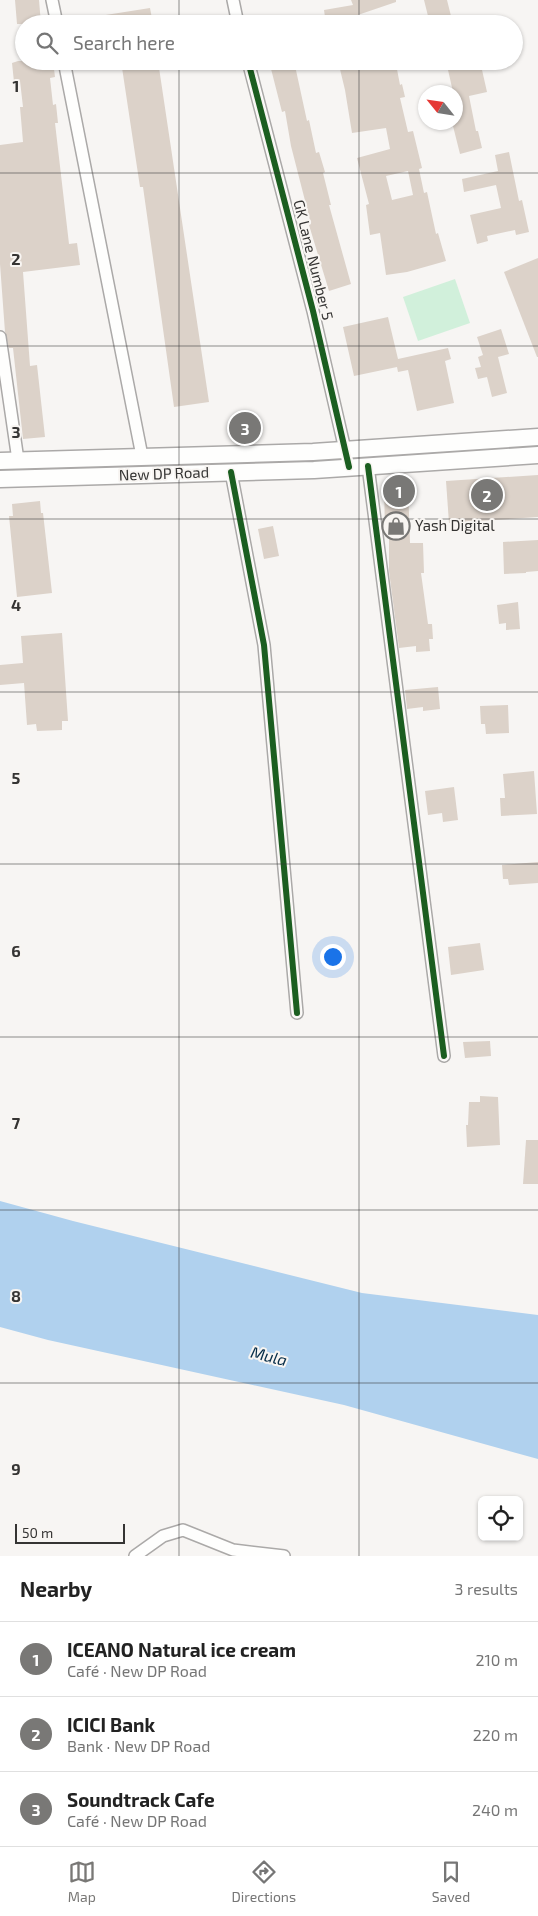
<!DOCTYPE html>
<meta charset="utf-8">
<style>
body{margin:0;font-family:"Exo 2",sans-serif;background:#f2f2f2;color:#222}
.controls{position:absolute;right:15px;bottom:15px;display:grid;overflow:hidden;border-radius:8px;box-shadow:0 1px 4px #0004}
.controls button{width:45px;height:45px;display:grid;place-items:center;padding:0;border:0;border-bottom:1px solid #e0e0e0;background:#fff;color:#222;font:25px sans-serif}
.compass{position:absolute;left:418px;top:85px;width:45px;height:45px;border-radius:50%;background:#fff;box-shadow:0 1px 4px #0004;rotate:300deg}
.scale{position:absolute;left:15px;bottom:12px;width:110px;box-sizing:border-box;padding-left:5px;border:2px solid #353433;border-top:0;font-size:14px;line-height:18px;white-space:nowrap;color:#353433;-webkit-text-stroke:4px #f8f5f2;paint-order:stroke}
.you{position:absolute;left:332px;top:956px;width:18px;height:18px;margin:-12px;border:4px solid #fff;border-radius:50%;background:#1a73e8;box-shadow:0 0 0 8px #1a73e833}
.badge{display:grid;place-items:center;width:32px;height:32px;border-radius:50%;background:#797876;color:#fff;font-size:16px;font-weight:700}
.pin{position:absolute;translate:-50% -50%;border:2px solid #fff;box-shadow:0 1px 5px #0006}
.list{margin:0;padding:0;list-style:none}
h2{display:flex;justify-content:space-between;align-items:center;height:65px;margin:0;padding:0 20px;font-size:21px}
h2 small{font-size:16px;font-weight:400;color:#767676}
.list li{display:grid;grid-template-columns:32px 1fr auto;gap:15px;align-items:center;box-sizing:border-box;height:75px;padding:0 20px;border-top:1px solid #e0e0e0}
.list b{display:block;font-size:19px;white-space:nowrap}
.list p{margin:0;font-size:16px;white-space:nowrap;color:#767676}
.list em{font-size:16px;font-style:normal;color:#767676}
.icon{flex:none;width:28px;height:28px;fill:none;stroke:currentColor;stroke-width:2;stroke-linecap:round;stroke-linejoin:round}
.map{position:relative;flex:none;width:538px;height:1556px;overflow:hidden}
.search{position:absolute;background:#fff;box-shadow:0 1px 4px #0004;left:15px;right:15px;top:15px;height:55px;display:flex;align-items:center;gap:12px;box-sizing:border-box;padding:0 18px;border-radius:28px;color:#767676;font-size:19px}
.sheet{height:290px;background:#fff}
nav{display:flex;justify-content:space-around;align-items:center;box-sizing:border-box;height:70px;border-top:1px solid #e0e0e0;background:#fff;font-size:14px;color:#767676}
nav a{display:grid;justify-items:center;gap:2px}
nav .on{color:#797876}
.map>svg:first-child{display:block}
</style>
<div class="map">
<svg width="538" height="1556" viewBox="0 0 538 1556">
<rect width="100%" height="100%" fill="#f7f5f3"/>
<path fill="#d1f0db" d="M455 279 470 323 418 341 403 297Z"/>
<path fill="#b0d1ee" d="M0 1201 73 1221 362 1293 538 1315V1459L344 1405 48 1340 0 1327Z"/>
<g fill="#dcd2c9" fill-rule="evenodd">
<path d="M15 0H39L41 24H17Z"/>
<path d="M351 0H396V2L346 19 347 24H326L324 10 353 5Z"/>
<path d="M424 0H447L453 24H430Z"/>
<path d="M150 8 153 24H93V17Z"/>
<path d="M18 61H53L55 77 50 78 53 105 56 104 58 123H55L69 244 77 243 80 265 23 272 30 366 37 365 45 437 23 439 13 348H9L5 332 0 264V145L23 142 20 107H23L20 81 14 82 12 63Z"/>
<path d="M121 61H158L209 402 174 407 143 187H140Z"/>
<path d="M269 61H294L307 121 309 120 316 153 319 152 325 172 323 173 331 205H329L351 284 329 291 309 225 311 224 291 146 285 111 282 112Z"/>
<path d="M338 61H391L392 65 396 64 400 85 402 84 405 97 400 98 408 132 413 131 422 168 419 169 424 193 427 192 436 234 438 233 446 261 407 272 386 275 380 233 370 235 366 205 369 204 357 158 390 149 386 128 352 133 345 90ZM408 171 413 195 392 200 386 176Z"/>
<path d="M446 61H480L487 92 469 96 476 131H478L482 148 460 154 452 122H456V92H453Z"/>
<path d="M509 152 519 201 522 200 529 232 516 235 515 230 487 236 488 241 477 244 470 215 501 208 496 185 464 192 462 179 498 171 495 155Z"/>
<path d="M538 258V357H537L504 272Z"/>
<path d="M388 317 398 359 448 348 451 359 445 361 454 403 417 411 408 370 398 372 397 367 354 376 343 327Z"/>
<path d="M501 329 509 354 498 357 507 393 492 397 487 377 478 379 475 368 481 367 478 357 483 355 477 337Z"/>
<path d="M538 475V517L449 523 446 481Z"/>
<path d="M408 484 410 543H423L424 573H421L428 624H432L433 639H429L430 651 416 652V646L399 648 389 571V531L385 532 384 485Z"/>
<path d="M40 501 41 513H43L52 593 17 597 9 516H13L12 504Z"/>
<path d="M273 526 279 556 264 559 258 529Z"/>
<path d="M538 540V571L526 572V573L504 574 503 542Z"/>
<path d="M518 602 520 629 506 630V623L499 624 497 605Z"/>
<path d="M62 633 68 721H62V730L37 731 36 724 27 725 24 683 0 685V665L23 663 21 636Z"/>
<path d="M438 687 440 709 423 711V707L407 709 405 690Z"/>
<path d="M508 705 509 733 486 734 485 724H481L480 706Z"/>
<path d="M534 771 537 814 501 816 500 798H505L503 774Z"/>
<path d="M454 787 458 820 443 822 442 813 428 815 425 791Z"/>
<path d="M538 862V883L509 885 508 879H503L502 865Z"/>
<path d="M480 943 484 970 451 975 448 947Z"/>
<path d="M490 1041 491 1056 465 1058 463 1042Z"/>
<path d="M480 1096 498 1097 500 1145 467 1147 466 1125H468L469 1102H480Z"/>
<path d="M526 1140H538V1184H523Z"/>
</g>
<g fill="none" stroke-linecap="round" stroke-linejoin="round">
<g stroke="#aba9a8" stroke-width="14">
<g id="minor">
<path d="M52 0 57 24"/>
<path d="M233 0 238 24"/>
<path d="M64 61 142 456"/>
<path d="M248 61 313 311 349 467"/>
<path d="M0 337 18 460"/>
<path d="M368 466 444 1056"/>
<path d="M231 472 264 645 297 1013"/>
<path d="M135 1556 163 1536 183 1530 233 1550 284 1556"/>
</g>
</g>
<g stroke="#aba9a8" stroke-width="19">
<g id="secondary">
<path d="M0 461 313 452 538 437"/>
<path d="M0 479 314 470 538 455"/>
</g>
</g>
<use href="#minor" stroke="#fefefd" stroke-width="11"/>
<use href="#secondary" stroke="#fefefd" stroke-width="16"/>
<g stroke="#f8f5f2" stroke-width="9">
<g id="cycleway">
<path d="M248 61 313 311 349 467"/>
<path d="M368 466 444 1056"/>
<path d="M231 472 264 645 297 1013"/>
</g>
</g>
<use href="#cycleway" stroke="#1b5e20" stroke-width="6"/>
</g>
<path fill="none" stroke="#353433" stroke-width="1" stroke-opacity="0.55" d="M179 0V24M359 0V24M179 61V1556M359 61V1556M0 173H538M0 346H538M0 519H538M0 692H538M0 864H538M0 1037H538M0 1210H538M0 1383H538"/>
<defs>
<g id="shop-ring" transform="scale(1.4375)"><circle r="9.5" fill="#f8f5f2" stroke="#797876" stroke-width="1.5"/><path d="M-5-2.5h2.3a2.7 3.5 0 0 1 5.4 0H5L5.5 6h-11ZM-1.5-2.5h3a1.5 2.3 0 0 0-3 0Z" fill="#797876"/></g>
</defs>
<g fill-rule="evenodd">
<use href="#shop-ring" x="396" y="526"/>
</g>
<g text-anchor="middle" stroke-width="4" stroke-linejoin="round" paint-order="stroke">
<g font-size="15" fill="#353433" stroke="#f8f5f2">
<text transform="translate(313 260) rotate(76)" y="5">GK Lane Number 5</text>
<text transform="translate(164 474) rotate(-2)" y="5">New DP Road</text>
</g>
<g font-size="15" fill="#353433" stroke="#f8f5f2" text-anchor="start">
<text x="415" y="531">Yash Digital</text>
</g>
<g font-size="16" font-style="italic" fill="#062d48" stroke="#f8f5f2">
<text transform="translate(269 1356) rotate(14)" y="6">Mula</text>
</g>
</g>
<g font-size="16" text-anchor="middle" font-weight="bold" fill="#353433" stroke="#f8f5f2" stroke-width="4" stroke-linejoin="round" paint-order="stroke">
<text x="16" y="92">1</text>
<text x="16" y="265">2</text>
<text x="16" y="438">3</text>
<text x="16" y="611">4</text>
<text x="16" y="784">5</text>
<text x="16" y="957">6</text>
<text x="16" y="1129">7</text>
<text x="16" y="1302">8</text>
<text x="16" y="1475">9</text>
</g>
</svg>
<div class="controls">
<button><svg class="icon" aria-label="locate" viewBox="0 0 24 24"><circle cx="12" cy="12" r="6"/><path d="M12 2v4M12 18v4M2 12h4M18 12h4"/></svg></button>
</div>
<svg class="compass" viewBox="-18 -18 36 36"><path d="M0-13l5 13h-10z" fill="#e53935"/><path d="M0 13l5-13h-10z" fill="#767676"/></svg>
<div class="scale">50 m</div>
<div class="you"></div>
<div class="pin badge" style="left:399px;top:491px">1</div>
<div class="pin badge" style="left:487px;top:495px">2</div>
<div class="pin badge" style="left:245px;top:428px">3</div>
<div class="search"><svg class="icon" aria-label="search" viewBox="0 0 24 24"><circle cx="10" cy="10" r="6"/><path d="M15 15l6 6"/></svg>Search here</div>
</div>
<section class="sheet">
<h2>Nearby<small>3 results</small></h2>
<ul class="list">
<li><span class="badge">1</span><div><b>ICEANO Natural ice cream</b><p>Café · New DP Road</p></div><em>210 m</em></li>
<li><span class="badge">2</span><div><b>ICICI Bank</b><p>Bank · New DP Road</p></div><em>220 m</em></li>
<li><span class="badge">3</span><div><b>Soundtrack Cafe</b><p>Café · New DP Road</p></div><em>240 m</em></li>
</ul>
</section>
<nav>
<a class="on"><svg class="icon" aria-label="map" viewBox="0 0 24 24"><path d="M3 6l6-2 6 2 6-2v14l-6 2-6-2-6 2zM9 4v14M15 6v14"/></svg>Map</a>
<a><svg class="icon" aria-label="directions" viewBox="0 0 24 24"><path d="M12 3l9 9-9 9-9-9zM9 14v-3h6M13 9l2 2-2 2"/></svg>Directions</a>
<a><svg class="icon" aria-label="saved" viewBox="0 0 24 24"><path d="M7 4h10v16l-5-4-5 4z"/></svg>Saved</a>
</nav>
